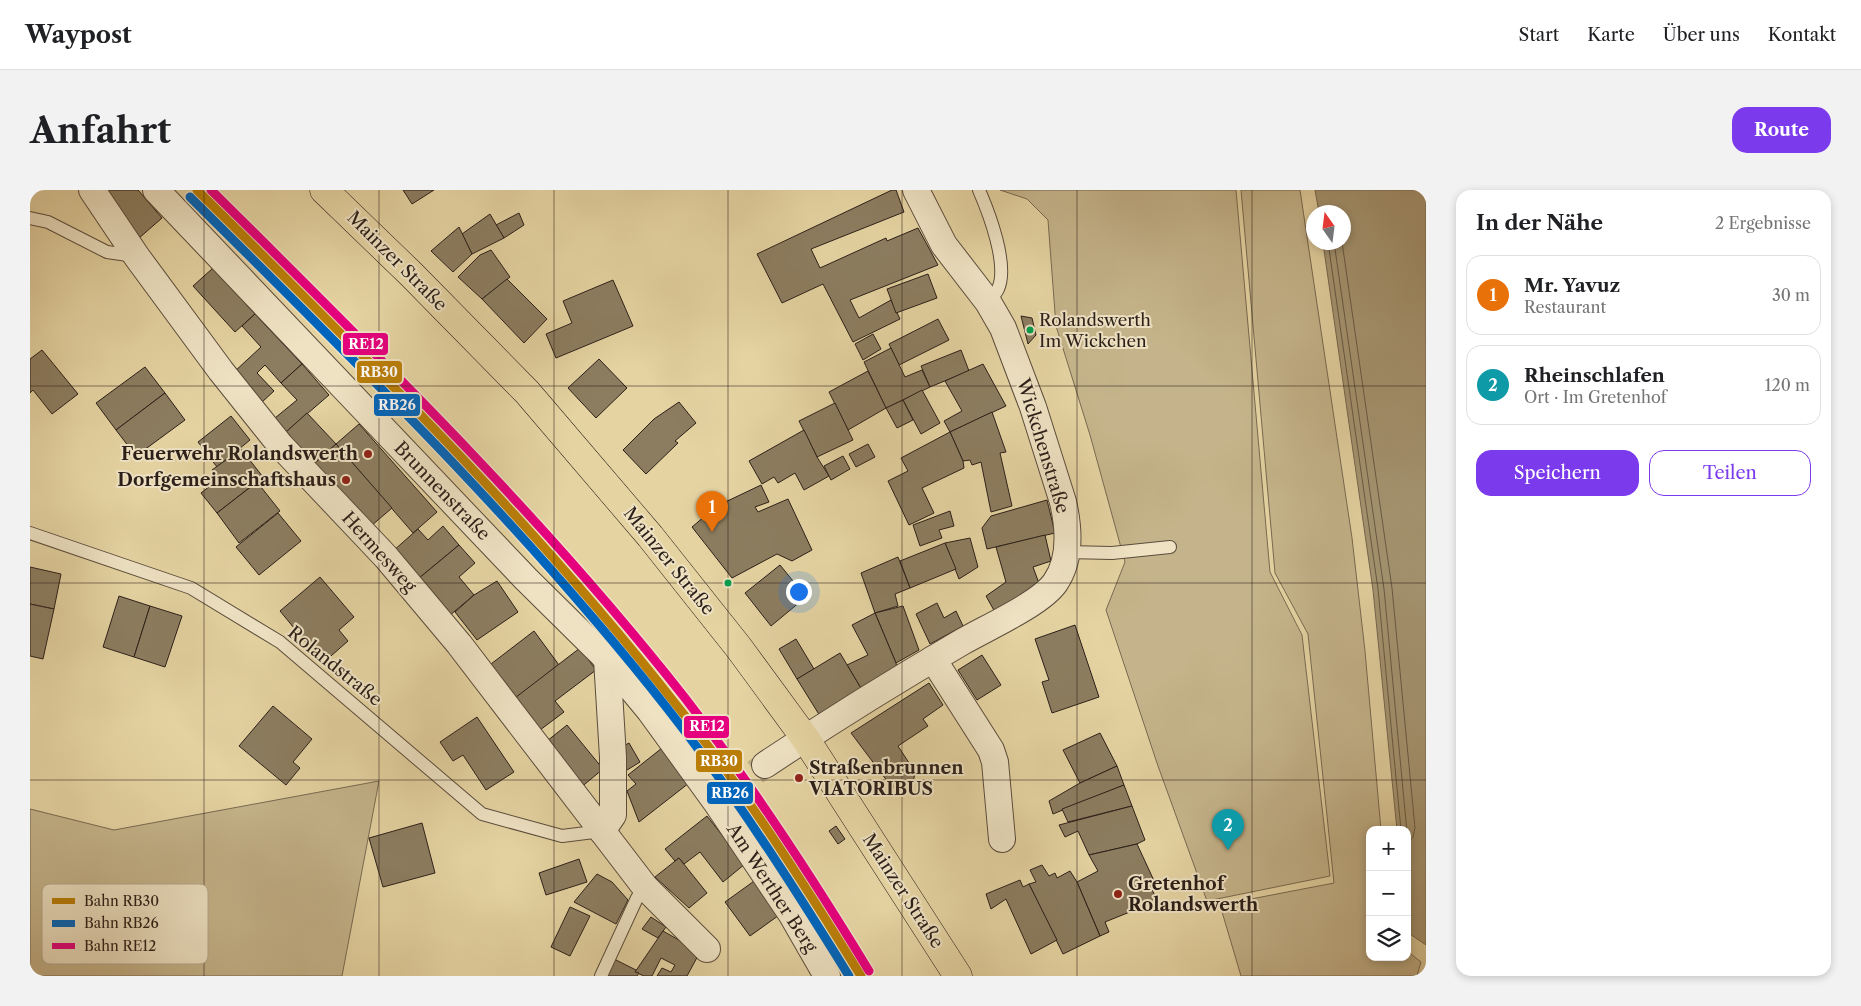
<!DOCTYPE html>
<html lang="de">
<meta charset="utf-8">
<style>
body{margin:0;font-family:"Libre Caslon Text",serif;background:#f2f2f2;color:#202124}
.controls{position:absolute;right:15px;bottom:15px;display:grid;overflow:hidden;border-radius:10px;box-shadow:0 2px 8px #0003}
.controls button{width:45px;height:45px;display:grid;place-items:center;padding:0;border:0;border-bottom:1px solid #e0e0e0;background:#fff;color:#202124;font:25px sans-serif}
.compass{position:absolute;left:1276px;top:15px;width:45px;height:45px;border-radius:50%;background:#fff;box-shadow:0 2px 8px #0003;rotate:346deg}
.you{position:absolute;left:768px;top:401px;width:18px;height:18px;margin:-12px;border:4px solid #fff;border-radius:50%;background:#1a73e8;box-shadow:0 0 0 8px #1a73e833}
.badge{display:grid;place-items:center;width:32px;height:32px;border-radius:50%;background:#7c3aed;color:#fff;font-size:16px;font-weight:700}
.pin{position:absolute;translate:-50% -41px;filter:drop-shadow(0 1px 2px #0008)}
.pin::after{content:'';position:absolute;top:26px;width:18px;height:15px;background:inherit;clip-path:polygon(0 0,100% 0,50% 100%)}
.list{margin:0;padding:0;list-style:none}
h2{display:flex;justify-content:space-between;align-items:center;height:65px;margin:0;padding:0 20px;font-size:21px}
h2 small{font-size:16px;font-weight:400;color:#757577}
.list li{display:grid;grid-template-columns:32px 1fr auto;gap:15px;align-items:center;box-sizing:border-box;height:80px;margin:0 10px 10px;padding:0 10px;border:1px solid #e0e0e0;border-radius:15px}
.list b{display:block;font-size:19px;white-space:nowrap}
.list p{margin:0;font-size:16px;white-space:nowrap;color:#757577}
.list em{font-size:16px;font-style:normal;color:#757577}
.actions{display:flex;gap:10px;padding:15px 20px}
.actions a{flex:1;padding:11px 0;border:1px solid #7c3aed;border-radius:15px;text-align:center;font-size:18px;color:#7c3aed}
.actions .main{background:#7c3aed;color:#fff}
.icon{flex:none;width:28px;height:28px;fill:none;stroke:currentColor;stroke-width:2;stroke-linecap:round;stroke-linejoin:round}
.map{position:relative;flex:none;width:1396px;height:786px;overflow:hidden;border-radius:15px}
header{display:flex;align-items:center;gap:30px;box-sizing:border-box;height:70px;padding:0 25px;background:#fff;border-bottom:1px solid #e0e0e0}
header strong{font-size:24px}
nav{display:flex;gap:28px;margin-inline-start:auto;font-size:18px}
.intro{display:flex;align-items:center;justify-content:space-between;box-sizing:border-box;height:120px;padding:0 30px}
h1{margin:0;font-size:35px}
.button{padding:12px 22px;border-radius:15px;background:#7c3aed;color:#fff;font-size:18px;font-weight:700}
main{display:flex;gap:30px;padding:0 30px}
aside{flex:1;background:#fff;border-radius:15px;box-shadow:0 2px 8px #0003}
.map>svg:first-child{display:block}
</style>
<header>
<strong>Waypost</strong>
<nav><a>Start</a><a>Karte</a><a>Über uns</a><a>Kontakt</a></nav>
</header>
<div class="intro"><h1>Anfahrt</h1><a class="button">Route</a></div>
<main>
<div class="map">
<svg width="1396" height="786" viewBox="0 0 1396 786">
<rect width="100%" height="100%" fill="#e5d3a2"/>
<filter id="stains"><feTurbulence type="fractalNoise" baseFrequency=".004" numOctaves="4"/><feColorMatrix values="0 0 0 0 .2 0 0 0 0 .09 0 0 0 0 .02 0 0 0 .5 -.17"/></filter>
<radialGradient id="worn" r=".72"><stop offset=".6" stop-color="#630" stop-opacity="0"/><stop offset="1" stop-color="#630" stop-opacity=".3"/></radialGradient>
<g fill="#c5b48b" stroke="#786a52">
<path d="M970 0H1206L1240 382 1272 445 1300 686 1177 711 1128 576 1076 420 1095 372 1060 245 1026 136 1018 30 997 9Z"/>
<path d="M1211 0H1270L1322 348 1335 461 1351 640H1340V767H1377V761L1391 772 1387 786H1211L1190 715 1304 693 1278 444 1245 383Z"/>
<path d="M349 591 312 786H0V619L84 640Z"/>
</g>
<path fill="#a69673" stroke="#75664f" d="M1285 0H1396V755L1377 742V640H1367L1343 400 1293 53 1314 52V22H1289Z"/>
<g fill="none" stroke-linecap="round" stroke-linejoin="round">
<g stroke="#685a46" stroke-width="1">
<path d="M1298 52 1348 399 1371 640"/>
<path d="M1304 52 1354 399 1377 642"/>
<path d="M1312 52 1362 398 1385 638 1383 647 1377 654"/>
</g>
</g>
<g fill="#8c7d60" stroke="#2b1f19">
<path d="M66 0H108L132 28 108 49Z"/>
<path d="M373 0H404L382 14Z"/>
<path d="M862 0H866L874 22 781 59 790 78 856 48 857 51 888 38 908 75 820 110 829 128 861 110 870 129 823 152 793 94 752 113 727 64Z"/>
<path d="M489 23 494 35 474 48 466 35Z"/>
<path d="M460 24 474 48 442 64 432 44Z"/>
<path d="M429 37 442 64 423 82 401 61Z"/>
<path d="M461 60 480 87 452 109 428 87 450 65Z"/>
<path d="M183 78 225 124 205 142 163 96Z"/>
<path d="M898 84 907 108 866 123 857 99Z"/>
<path d="M477 89 517 129 494 153 452 109Z"/>
<path d="M583 90 603 136 526 168 516 144 542 133 533 111Z"/>
<path d="M225 124 272 174 251 193 235 175 227 183 244 201 231 213 203 183 231 157 212 136Z"/>
<path d="M991 126 1002 128 1006 145 998 154Z"/>
<path d="M908 129 919 150 869 175 859 154Z"/>
<path d="M843 144 851 159 833 170 825 154Z"/>
<path d="M861 158 875 187 892 180 900 197 856 218 834 172Z"/>
<path d="M12 160 48 204 22 224 3 200 0 203V169Z"/>
<path d="M931 160 939 181 900 197 891 176Z"/>
<path d="M569 169 597 198 566 228 538 198Z"/>
<path d="M272 174 299 205 256 242 245 228 267 210 251 193Z"/>
<path d="M953 174 976 216 920 242 914 231 932 221 915 191Z"/>
<path d="M115 177 135 203 86 240 66 213Z"/>
<path d="M838 181 856 218 818 240 799 202Z"/>
<path d="M892 200 910 233 891 244 873 210Z"/>
<path d="M135 203 155 230 106 266 86 240Z"/>
<path d="M873 210 883 230 867 238 856 218Z"/>
<path d="M649 212 666 233 645 251 648 253 616 284 593 260 624 229Z"/>
<path d="M805 213 823 250 787 267 769 231Z"/>
<path d="M962 222 976 262 970 263 982 316 961 322 951 272 942 275 940 270 933 271 920 242Z"/>
<path d="M277 223 306 254 285 273 256 242Z"/>
<path d="M201 226 220 250 187 277 168 252Z"/>
<path d="M329 234 407 322 383 343 306 254Z"/>
<path d="M774 240 787 267 799 286 774 300 765 283 748 293 744 287 732 294 719 271Z"/>
<path d="M920 242 933 271 934 278 892 298 904 323 879 335 858 291 878 281 871 268Z"/>
<path d="M306 254 362 318 341 336 285 273Z"/>
<path d="M838 254 845 267 826 277 819 264Z"/>
<path d="M211 259 233 287 187 323 171 303 189 289 182 280Z"/>
<path d="M813 266 820 279 801 290 794 276Z"/>
<path d="M227 292 250 321 209 353 187 323Z"/>
<path d="M731 295 739 312 725 317 728 322 758 309 782 360 762 371 747 364 702 388 662 337 687 316Z"/>
<path d="M1017 310 1025 343 957 359 952 338 961 326Z"/>
<path d="M920 321 924 336 909 340 912 348 890 356 883 335Z"/>
<path d="M248 323 271 351 229 385 206 357Z"/>
<path d="M413 336 429 355 388 389 363 361 388 339 398 350Z"/>
<path d="M1015 345 1021 371 1003 377 1010 396 966 424 956 406 976 392 966 357Z"/>
<path d="M940 348 948 377 929 389 915 353Z"/>
<path d="M915 353 926 379 880 398 870 371Z"/>
<path d="M429 355 445 373 429 387 444 405 419 426 388 389Z"/>
<path d="M868 367 880 398 865 404 868 416 845 423 831 383Z"/>
<path d="M750 375 776 407 741 436 715 403Z"/>
<path d="M0 377 31 384 24 419 0 414Z"/>
<path d="M290 387 324 427 309 440 318 451 293 473 250 421Z"/>
<path d="M467 391 488 422 447 450 425 422 444 405Z"/>
<path d="M89 406 120 416 104 467 73 457Z"/>
<path d="M907 413 914 428 926 421 933 436 900 454 886 424Z"/>
<path d="M0 414 24 419 13 469 0 466Z"/>
<path d="M120 416 152 426 135 477 104 467Z"/>
<path d="M873 416 889 460 866 473 845 423Z"/>
<path d="M845 423 866 473 867 478 832 500 817 475 838 465 822 435Z"/>
<path d="M1045 435 1069 507 1022 523 1012 492 1019 490 1005 449Z"/>
<path d="M504 441 529 475 486 508 461 474Z"/>
<path d="M766 449 784 479 767 489 749 459Z"/>
<path d="M550 458 566 480 525 511 534 522 506 543 481 511Z"/>
<path d="M810 463 832 500 790 526 767 489Z"/>
<path d="M952 465 971 495 947 510 928 480Z"/>
<path d="M899 493 913 515 893 529 898 536 868 556 885 582 884 588 881 594 875 598 867 600 861 596 821 543Z"/>
<path d="M243 516 282 549 263 572 270 578 256 595 209 556Z"/>
<path d="M447 527 484 582 456 600 433 565 423 571 410 552Z"/>
<path d="M537 535 573 579 549 599 512 555Z"/>
<path d="M1070 543 1087 576 1050 593 1033 560Z"/>
<path d="M599 553 610 572 589 585 588 559Z"/>
<path d="M632 558 659 593 609 632 597 601 606 594 598 585Z"/>
<path d="M1087 576 1094 595 1023 624 1019 611 1050 593Z"/>
<path d="M1094 595 1102 616 1038 632 1032 619Z"/>
<path d="M1102 616 1115 650 1107 654 1059 665 1048 641 1035 647 1029 635Z"/>
<path d="M677 626 715 674 693 692 670 662 654 674 649 668 645 671 635 659Z"/>
<path d="M392 633 405 683 353 697 339 648Z"/>
<path d="M806 636 815 649 808 654 799 641Z"/>
<path d="M1107 654 1126 695 1121 697 1127 711 1075 732 1079 742 1070 746 1047 692 1068 681 1059 665Z"/>
<path d="M649 668 677 703 659 718 625 687Z"/>
<path d="M549 669 557 692 516 705 509 683Z"/>
<path d="M1012 675 1019 686 1025 683 1027 688 1040 681 1047 692 1070 746 1033 764 999 694 1006 692 1000 680Z"/>
<path d="M567 684 582 692 598 710 586 734 544 712Z"/>
<path d="M727 689 752 723 720 746 695 712Z"/>
<path d="M990 690 993 697 999 694 1027 750 1001 764 976 709 961 719 956 704Z"/>
<path d="M540 717 560 726 540 766 521 757Z"/>
<path d="M621 727 636 737 628 748 612 739Z"/>
<path d="M633 741 670 762 657 786H627L632 778 641 782 645 775 631 768 622 786H614L605 782Z"/>
<path d="M582 768 606 780 605 782 609 783 607 786H573Z"/>
</g>
<g fill="none" stroke-linecap="round" stroke-linejoin="round">
<path stroke="#c0af87" stroke-width="26" stroke-dasharray="26 13" stroke-linecap="butt" d="M694 606 735 575"/>
<g stroke="#5a4c3b" stroke-width="14">
<g id="service">
<path d="M949 0C959 23 979 75 968 99 966 104 961 108 958 112"/>
<path d="M0 28 18 32 77 62 105 66"/>
<path d="M0 343 161 398 250 452 452 624 532 646 572 641"/>
<path d="M1036 362 1082 363 1140 357"/>
<path d="M571 786 607 708 615 697"/>
</g>
</g>
<g stroke="#5a4c3b" stroke-width="28">
<g id="minor">
<path d="M62 0 107 67 191 181 251 256 356 367 429 454 615 697 677 759"/>
<path d="M126 0 496 389 577 469 620 521 686 612 762 725 797 786"/>
<path d="M903 469 961 560 965 572 972 649"/>
<path d="M735 575C799 532 865 491 932 452 956 438 1010 414 1025 393 1041 370 1039 338 1033 312L1003 217 973 138 958 112 914 55 886 0"/>
<path d="M572 641 583 625V567L577 469"/>
</g>
</g>
<g stroke="#2b1f19" stroke-width="29">
<path id="primary" d="M294 0 381 84 497 202 620 346 709 458 775 548 928 786"/>
</g>
<use href="#service" stroke="#eee2c3" stroke-width="12"/>
<use href="#minor" stroke="#eee2c3" stroke-width="26"/>
<use href="#primary" stroke="#e5d3a2" stroke-width="28"/>
<g stroke="#eee2c3" stroke-width="12">
<path id="rail-1" d="M167 0C332 164 500 328 644 512 713 598 773 692 831 786"/>
</g>
<g stroke="#eee2c3" stroke-width="12">
<path id="rail-2" d="M160 7C325 171 493 335 637 518 704 603 762 694 819 786"/>
</g>
<g stroke="#eee2c3" stroke-width="12">
<path id="rail-3" d="M181 0C345 163 512 326 655 508 722 595 782 687 839 781"/>
</g>
<use href="#rail-1" stroke="#ba7e08" stroke-width="9"/>
<use href="#rail-2" stroke="#0065bd" stroke-width="9"/>
<use href="#rail-3" stroke="#e5007d" stroke-width="9"/>
</g>
<path fill="none" stroke="#2b1f19" stroke-width="1" stroke-opacity="0.55" d="M174 0V786M349 0V786M524 0V786M698 0V786M872 0V786M1047 0V786M1222 0V786M0 196H1396M0 393H1396M0 590H1396"/>
<g fill="#029f4e" stroke="#eee2c3" stroke-width="2">
<circle cx="1000" cy="140" r="4.5"/>
<circle cx="698" cy="393" r="4.5"/>
</g>
<g fill="#8f2418" stroke="#eee2c3" stroke-width="2">
<circle cx="338" cy="264" r="5"/>
<circle cx="316" cy="290" r="5"/>
<circle cx="769" cy="588" r="5"/>
<circle cx="1088" cy="704" r="5"/>
</g>
<g text-anchor="middle" stroke-width="4" stroke-linejoin="round" paint-order="stroke">
<g font-size="17" fill="#2b1f19" stroke="#eee2c3" text-anchor="start">
<text x="1009" y="136">Rolandswerth<tspan x="1009" dy="21">Im Wickchen</tspan></text>
</g>
<g font-size="18" fill="#2b1f19" stroke="#eee2c3">
<text transform="translate(367 71) rotate(45)" y="6">Mainzer Straße</text>
<text transform="translate(1013 256) rotate(73)" y="6">Wickchenstraße</text>
<text transform="translate(412 301) rotate(46)" y="6">Brunnenstraße</text>
<text transform="translate(349 362) rotate(48)" y="6">Hermesweg</text>
<text transform="translate(639 371) rotate(51)" y="6">Mainzer Straße</text>
<text transform="translate(305 476) rotate(39)" y="6">Rolandstraße</text>
<text transform="translate(742 698) rotate(57)" y="6">Am Werther Berg</text>
<text transform="translate(873 701) rotate(57)" y="6">Mainzer Straße</text>
</g>
<g font-size="18" font-weight="bold" fill="#2b1f19" stroke="#eee2c3" text-anchor="end">
<text x="328" y="270">Feuerwehr Rolandswerth</text>
<text x="306" y="296">Dorfgemeinschaftshaus</text>
<text x="779" y="584" text-anchor="start">Straßenbrunnen<tspan x="779" dy="21">VIATORIBUS</tspan></text>
<text x="1098" y="700" text-anchor="start">Gretenhof<tspan x="1098" dy="21">Rolandswerth</tspan></text>
</g>
</g>
<rect x="12" y="694" width="166" height="80" rx="8" fill="#eee2c3" stroke="#b4a890" stroke-width="1"/>
<rect x="22" y="708" width="23" height="6" fill="#ba7e08"/>
<rect x="22" y="730" width="23" height="7" fill="#0065bd"/>
<rect x="22" y="753" width="23" height="6" fill="#e5007d"/>
<g font-size="14" fill="#2b1f19">
<text x="54" y="716">Bahn RB30</text>
<text x="54" y="738">Bahn RB26</text>
<text x="54" y="761">Bahn RE12</text>
</g>
<g stroke="#eee2c3" stroke-width="2">
<rect x="312" y="142" width="47" height="24" rx="5" fill="#e5007d"/>
<rect x="326" y="170" width="47" height="24" rx="5" fill="#ba7e08"/>
<rect x="343" y="203" width="48" height="24" rx="5" fill="#0065bd"/>
<rect x="653" y="525" width="47" height="24" rx="5" fill="#e5007d"/>
<rect x="665" y="559" width="48" height="24" rx="5" fill="#ba7e08"/>
<rect x="676" y="591" width="48" height="24" rx="5" fill="#0065bd"/>
</g>
<g font-size="14" text-anchor="middle" font-weight="bold" fill="#fff">
<text x="336" y="159">RE12</text>
<text x="349" y="187">RB30</text>
<text x="367" y="220">RB26</text>
<text x="677" y="541">RE12</text>
<text x="689" y="576">RB30</text>
<text x="700" y="608">RB26</text>
</g>
<rect width="100%" height="100%" filter="url(#stains)"/>
<rect width="100%" height="100%" fill="url(#worn)"/>
</svg>
<div class="controls">
<button>+</button>
<button>−</button>
<button><svg class="icon" aria-label="layers" viewBox="0 0 24 24"><path d="M12 4l9 5-9 5-9-5zM3 14l9 5 9-5"/></svg></button>
</div>
<svg class="compass" viewBox="-18 -18 36 36"><path d="M0-13l5 13h-10z" fill="#e53935"/><path d="M0 13l5-13h-10z" fill="#757577"/></svg>
<div class="you"></div>
<div class="pin badge" style="left:682px;top:342px;background:#e8710a">1</div>
<div class="pin badge" style="left:1198px;top:660px;background:#0f9aa8">2</div>
</div>
<aside>
<h2>In der Nähe<small>2 Ergebnisse</small></h2>
<ul class="list">
<li><span class="badge" style="background:#e8710a">1</span><div><b>Mr. Yavuz</b><p>Restaurant</p></div><em>30 m</em></li>
<li><span class="badge" style="background:#0f9aa8">2</span><div><b>Rheinschlafen</b><p>Ort · Im Gretenhof</p></div><em>120 m</em></li>
</ul>
<div class="actions"><a class="main">Speichern</a><a>Teilen</a></div>
</aside>
</main>
